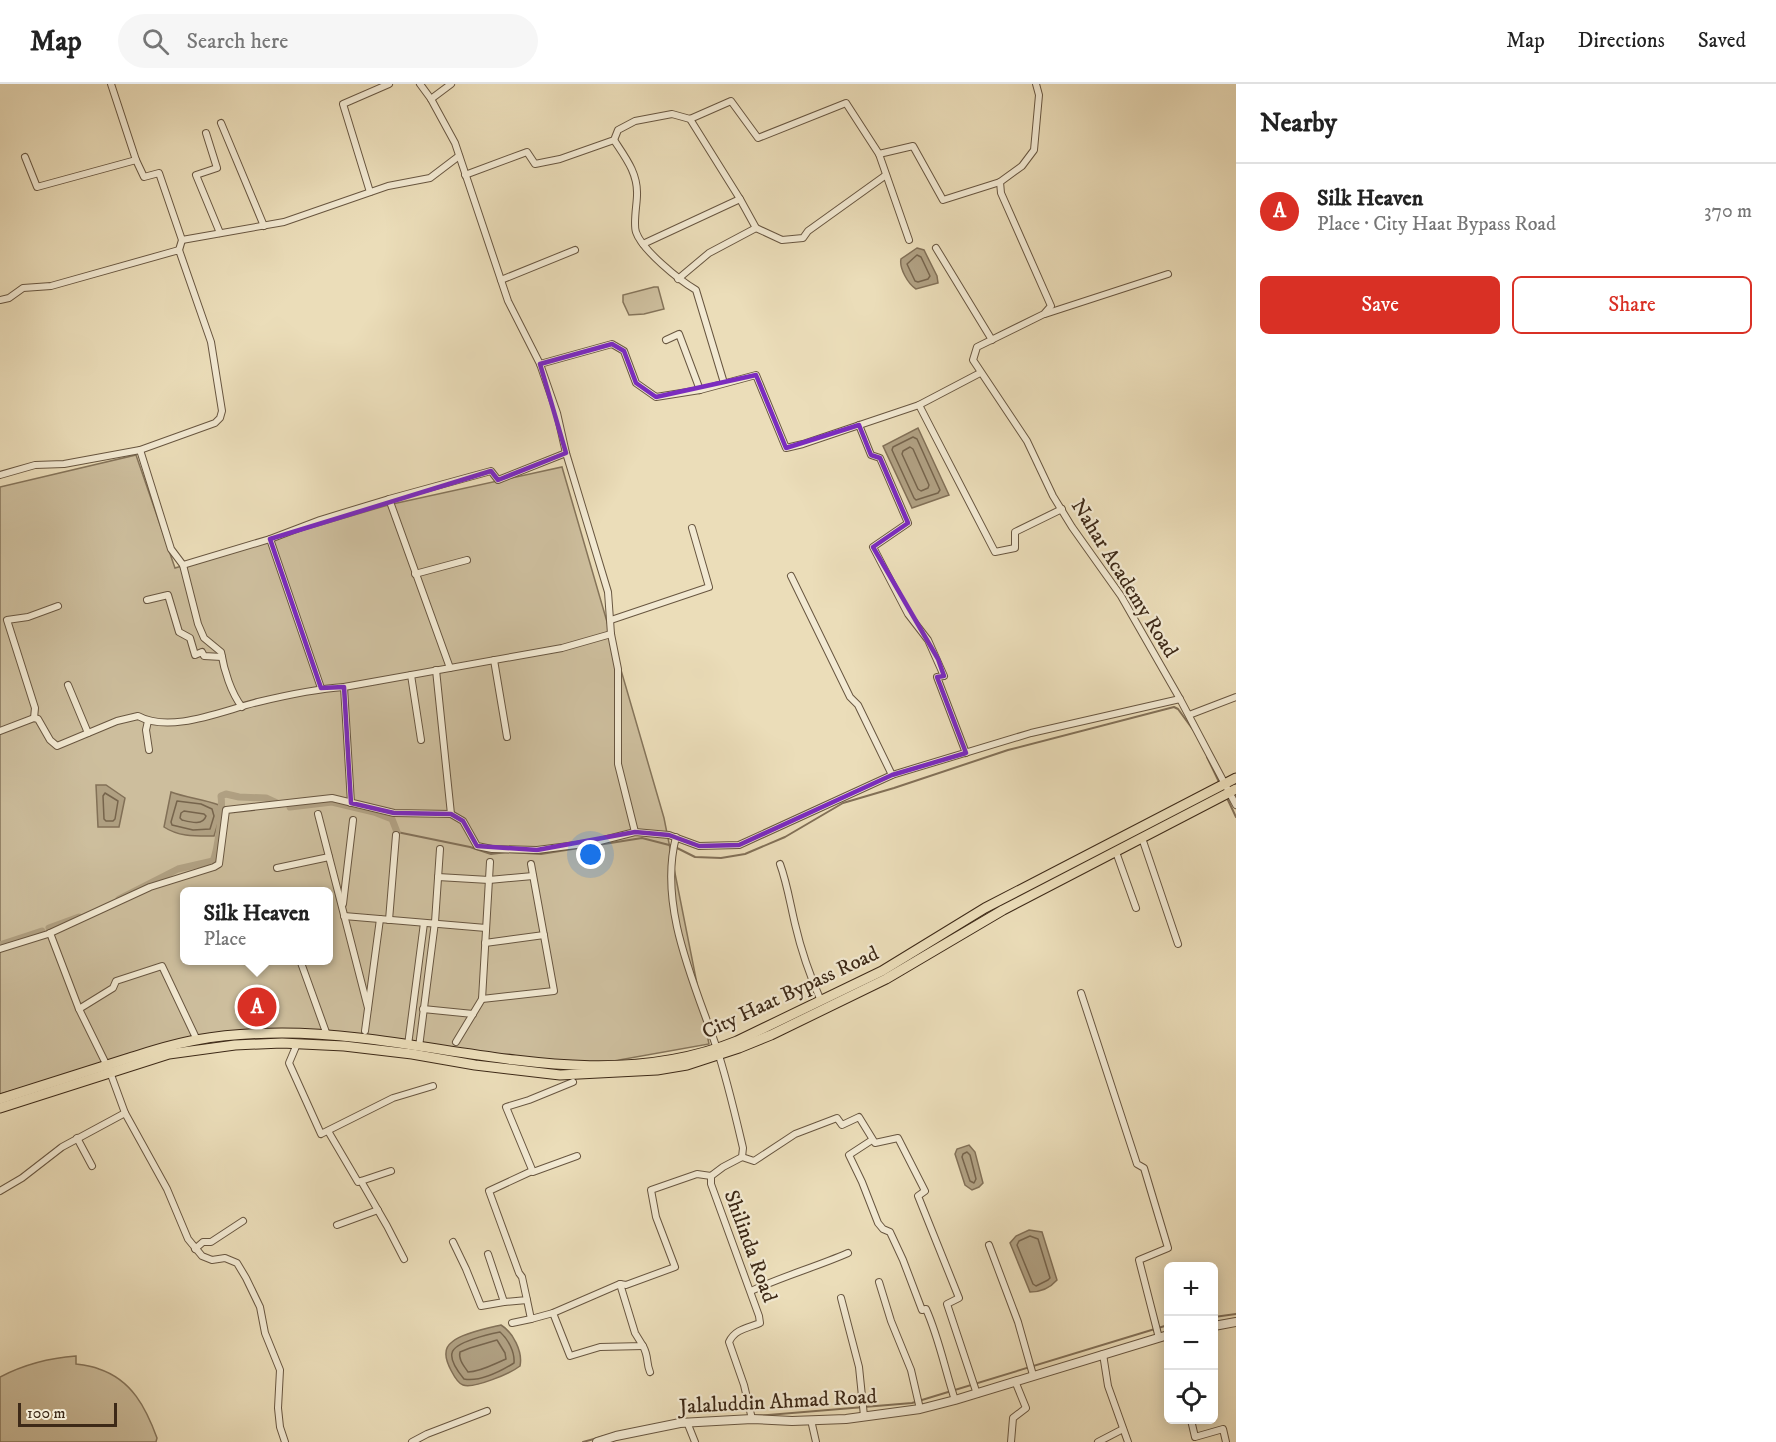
<!DOCTYPE html>
<meta charset="utf-8">
<style>
body{margin:0;font-family:"IM FELL DW Pica",serif;background:#f6f6f6;color:#222}
.controls{position:absolute;right:18px;bottom:18px;display:grid;overflow:hidden;border-radius:9px;box-shadow:0 3px 15px #0003}
.controls button{width:54px;height:54px;display:grid;place-items:center;padding:0;border:0;border-bottom:2px solid #e0e0e0;background:#fff;color:#222;font:30px sans-serif}
.scale{position:absolute;left:18px;bottom:15px;width:99px;box-sizing:border-box;padding-left:6px;border:3px solid #3d2917;border-top:0;font-size:16px;line-height:21px;white-space:nowrap;color:#3d2917;-webkit-text-stroke:4px #f2e9d2;paint-order:stroke}
.you{position:absolute;left:591px;top:771px;width:21px;height:21px;margin:-15px;border:4px solid #fff;border-radius:50%;background:#1a73e8;box-shadow:0 0 0 9px #1a73e833}
.badge{display:grid;place-items:center;width:39px;height:39px;border-radius:50%;background:#d93025;color:#fff;font-size:20px;font-weight:700}
.pin{position:absolute;translate:-50% -50%;border:3px solid #fff;box-shadow:0 2px 6px #0006}
.popup{position:absolute;left:180px;top:803px;width:153px;height:78px;box-sizing:border-box;display:grid;place-content:center;border-radius:9px;background:#fff;filter:drop-shadow(0 2px 4px #0005);font-size:20px;white-space:nowrap;color:#767676}
.popup b{font-size:22px;color:#222}
.popup::after{content:'';position:absolute;left:50%;top:100%;margin-left:-12px;border:12px solid transparent;border-top-color:#fff}
.list{margin:0;padding:0;list-style:none}
h2{display:flex;justify-content:space-between;align-items:center;height:78px;margin:0;padding:0 24px;font-size:26px}
h2 small{font-size:20px;font-weight:400;color:#767676}
.list li{display:grid;grid-template-columns:39px 1fr auto;gap:18px;align-items:center;box-sizing:border-box;height:96px;padding:0 24px;border-top:2px solid #e0e0e0}
.list b{display:block;font-size:22px;white-space:nowrap}
.list p{margin:0;font-size:20px;white-space:nowrap;color:#767676}
.list em{font-size:20px;font-style:normal;color:#767676}
.actions{display:flex;gap:12px;padding:18px 24px}
.actions a{flex:1;padding:14px 0;border:2px solid #d93025;border-radius:9px;text-align:center;font-size:21px;color:#d93025}
.actions .main{background:#d93025;color:#fff}
.icon{flex:none;width:33px;height:33px;fill:none;stroke:currentColor;stroke-width:2;stroke-linecap:round;stroke-linejoin:round}
.map{position:relative;flex:none;width:1236px;height:1358px;overflow:hidden}
header{display:flex;align-items:center;gap:36px;box-sizing:border-box;height:84px;padding:0 30px;background:#fff;border-bottom:2px solid #e0e0e0}
header strong{font-size:28px}
nav{display:flex;gap:33px;margin-inline-start:auto;font-size:21px}
.search{width:420px;height:54px;background:#f6f6f6;display:flex;align-items:center;gap:15px;box-sizing:border-box;padding:0 21px;border-radius:33px;color:#767676;font-size:22px}
main{display:flex}
aside{flex:1;background:#fff}
.map>svg:first-child{display:block}
</style>
<header>
<strong>Map</strong>
<div class="search"><svg class="icon" aria-label="search" viewBox="0 0 24 24"><circle cx="10" cy="10" r="6"/><path d="M15 15l6 6"/></svg>Search here</div>
<nav><a>Map</a><a>Directions</a><a>Saved</a></nav>
</header>
<main>
<div class="map">
<svg width="1236" height="1358" viewBox="0 0 1236 1358">
<rect width="100%" height="100%" fill="#ebddb9"/>
<filter id="stains"><feTurbulence type="fractalNoise" baseFrequency=".00333" numOctaves="4"/><feColorMatrix values="0 0 0 0 .2 0 0 0 0 .09 0 0 0 0 .02 0 0 0 .5 -.17"/></filter>
<radialGradient id="worn" r=".72"><stop offset=".6" stop-color="#630" stop-opacity="0"/><stop offset="1" stop-color="#630" stop-opacity=".3"/></radialGradient>
<g fill="#cdbe9d" stroke="#85745a" stroke-width="1.5" fill-rule="evenodd">
<path d="M654 203H658L664 225 644 230 629 231 623 218V211Z"/>
<path d="M136 371 175 484 388 421 562 383 664 734 709 960 591 981 341 951 204 952 0 1010V403ZM185 808H329V876H185Z"/>
<path d="M76 1272V1280C84 1281 92 1282 99 1285 132 1296 146 1324 157 1354L156 1358H0V1293C25 1280 48 1274 76 1272Z"/>
</g>
<g fill="#b0a082" stroke="#827057" stroke-width="1.5">
<path d="M917 164 924 166 937 192 938 199 916 205C908 200 899 184 901 175Z"/>
<path d="M918 344 949 411 912 424 883 362Z"/>
<path d="M96 701H106L125 714 119 743H98Z"/>
<path d="M171 708C187 714 203 715 219 721L220 733 214 752C196 752 179 753 164 743Z"/>
<path d="M969 1061 975 1068 983 1099 979 1103 972 1106 965 1101 955 1070 957 1065Z"/>
<path d="M1029 1146 1042 1148 1057 1196C1050 1204 1040 1208 1030 1208L1010 1159 1016 1152Z"/>
<path d="M501 1241C513 1248 523 1268 520 1282 511 1289 474 1305 463 1301 456 1299 445 1277 446 1269 446 1265 448 1261 452 1258 462 1249 488 1244 501 1241Z"/>
</g>
<g fill="none" stroke-linecap="round" stroke-linejoin="round">
<g stroke="#76644c" stroke-width="1.5">
<path d="M917 171 921 173 930 192 928 195 918 198 915 197 907 180Z"/>
<path d="M913 353 917 355 940 406 938 409 916 416 914 414 892 366 893 363Z"/>
<path d="M910 363 913 365 929 401 928 404 921 407 918 405 902 370 903 367Z"/>
<path d="M105 709 118 717 115 735 113 737H106L104 735 103 712Z"/>
<path d="M177 717 201 720 212 725 214 732 210 745 193 746 172 741 171 738Z"/>
<path d="M184 727 204 730 206 732C203 742 190 738 182 736L180 734 181 729Z"/>
<path d="M967 1068 970 1071 976 1095 974 1099 970 1097 962 1073 963 1070Z"/>
<path d="M1030 1152 1038 1155 1050 1194 1048 1196 1036 1202 1033 1200 1017 1161 1019 1157Z"/>
<path d="M500 1248C508 1255 515 1268 514 1279 501 1287 479 1298 464 1295 459 1289 450 1277 452 1269 454 1258 490 1250 500 1248Z"/>
<path d="M497 1256 505 1269 506 1275C494 1280 480 1288 468 1288 464 1282 458 1275 460 1268L470 1264Z"/>
</g>
<g stroke="#827057" stroke-width="2">
<path d="M1207 673 1220 700"/>
<path d="M1227 714 1236 733"/>
<path d="M397 748 470 763 491 770 507 768 541 770 642 754 673 762 695 773 721 774 745 770 785 753 843 719 894 704 1008 666 1174 623 1178 625 1194 647"/>
<path d="M1214 1233 1236 1230"/>
<path d="M755 1332 912 1319 1168 1241"/>
<path d="M583 1358 612 1350"/>
</g>
<g stroke="#b0a082" stroke-width="7">
<path d="M290 723 332 718 374 728 392 735 397 748"/>
<path d="M119 815 178 785 213 777C218 765 223 725 221 712L226 710 239 713 266 714 279 720"/>
<path d="M49 844 79 833"/>
<path d="M0 861 42 847"/>
</g>
<g stroke="#685640" stroke-width="8">
<g id="minor">
<path d="M111 0 136 76"/>
<path d="M420 0 431 15 455 59 508 217 540 280 557 329 566 369 608 508 611 550 618 585V680L635 748"/>
<path d="M1036 0 1039 11 1034 66 1022 82 1000 98 1001 109 1051 222 1044 230 977 263 973 276 1027 357 1053 412 1072 443 1121 512 1180 615 1236 721"/>
<path d="M431 15 451 0"/>
<path d="M221 39 264 142"/>
<path d="M206 49 217 84 196 91 220 149"/>
<path d="M614 56C625 73 638 89 637 111 637 120 633 140 636 148 642 166 679 196 696 206L724 299"/>
<path d="M879 70 909 156"/>
<path d="M25 73 37 103 136 76 144 93 159 89 182 156 179 166"/>
<path d="M465 91 527 68 535 80 560 75 614 56 618 46 635 37 672 30 690 35 731 17 758 54 846 19 879 70 913 62 943 116 1000 98"/>
<path d="M370 108 343 20 389 0"/>
<path d="M756 144 782 156 803 154 808 147 886 91"/>
<path d="M182 156 284 138 388 102 430 94 459 72"/>
<path d="M643 160 740 115"/>
<path d="M936 164 992 256"/>
<path d="M678 195 709 169 756 144 740 115 690 35"/>
<path d="M501 196 575 166"/>
<path d="M0 216 9 214 23 204 51 202 179 166 211 258 222 327 220 334 215 339 140 366 64 380 35 381 0 391"/>
<path d="M1045 230 1168 190"/>
<path d="M666 256 679 250 700 306"/>
<path d="M540 280 612 260 624 267 636 299 656 313 700 306 756 291 786 364 803 360 919 321 980 289"/>
<path d="M919 321 995 468 1015 464V448L1062 425"/>
<path d="M859 341 871 371 880 374 908 439 873 463 908 530 928 556 944 592 937 593 966 669"/>
<path d="M140 366 171 465 183 481 198 540 204 554 221 568C224 586 231 609 242 623"/>
<path d="M389 415 491 387 498 396 566 369"/>
<path d="M183 481 270 455"/>
<path d="M415 490 467 476"/>
<path d="M791 492 850 613 858 621 892 691"/>
<path d="M147 516 168 511 179 548 190 554 195 571 202 568 204 572 222 573"/>
<path d="M611 536 709 503 692 444"/>
<path d="M494 576 507 653"/>
<path d="M436 586 451 730"/>
<path d="M411 591 421 656"/>
<path d="M68 601 88 649"/>
<path d="M344 603 351 719"/>
<path d="M321 604 270 455 320 436 389 415 450 584"/>
<path d="M1189 631 1236 613"/>
<path d="M34 634 35 624 7 536 28 533 58 522"/>
<path d="M148 637 146 646 149 666"/>
<path d="M0 647 34 634 38 635 50 656 57 662 117 637 138 632C171 650 224 626 258 618 287 611 315 605 344 603L562 564 611 550"/>
<path d="M318 730 368 924"/>
<path d="M676 753C658 822 694 898 716 962 727 995 735 1030 743 1064L742 1073 723 1083 711 1092V1100L759 1232 760 1239C748 1244 735 1245 729 1258L744 1301 752 1335"/>
<path d="M1142 754 1178 860"/>
<path d="M1116 768 1136 824"/>
<path d="M780 780C787 799 790 819 795 840 801 866 810 892 821 917"/>
<path d="M277 784 329 773"/>
<path d="M438 793 489 796 533 792"/>
<path d="M343 820 353 736"/>
<path d="M344 832 486 844"/>
<path d="M389 836 396 751"/>
<path d="M50 849 79 925 110 988 125 1029 167 1105 188 1155 202 1172 212 1176 225 1174 237 1179 246 1194 260 1223 265 1249 280 1286 278 1324 280 1343 285 1358"/>
<path d="M485 859 544 851"/>
<path d="M0 865 48 850 150 803 214 783 219 780 226 726 332 714 394 729 451 730 463 737 477 762 492 765 537 766 592 759 635 748 669 751 699 762 739 761 892 691 1031 649 1180 615"/>
<path d="M300 876 327 951"/>
<path d="M1081 909 1137 1080 1144 1084 1168 1164 1139 1176 1159 1254"/>
<path d="M482 915 554 907 531 780"/>
<path d="M79 925 113 904 116 897 162 882 197 956"/>
<path d="M423 925 473 930"/>
<path d="M365 947 380 835"/>
<path d="M456 958 482 915 490 778"/>
<path d="M297 960 289 979 321 1050 393 1014 433 1002"/>
<path d="M408 961 424 839"/>
<path d="M419 963 435 838 440 765"/>
<path d="M573 998 529 1016 506 1023 533 1088 577 1072"/>
<path d="M328 1047 358 1098 391 1087"/>
<path d="M77 1054 92 1082"/>
<path d="M872 1056 849 1071 862 1098 878 1139 883 1145 890 1148 903 1176 922 1226 926 1225C939 1254 945 1286 955 1316"/>
<path d="M742 1073 754 1077 795 1050 837 1034 842 1041 859 1033 875 1059 898 1054 925 1107 918 1112 959 1214 947 1220 977 1310"/>
<path d="M361 1097 387 1142 404 1175"/>
<path d="M0 1107 22 1094 62 1063 125 1029"/>
<path d="M337 1141 378 1126"/>
<path d="M453 1158 466 1185 481 1222 504 1218 488 1170"/>
<path d="M989 1161 1018 1238 1033 1291"/>
<path d="M195 1165 203 1158H211L243 1137"/>
<path d="M879 1198 891 1237 911 1286 920 1325"/>
<path d="M751 1207C783 1192 816 1183 848 1169"/>
<path d="M841 1214 859 1283 864 1332"/>
<path d="M527 1216 531 1235 553 1229 620 1200 626 1201 675 1183 656 1133 651 1106 697 1090 711 1092"/>
<path d="M504 1218 527 1216 522 1193 519 1189 489 1107 532 1087"/>
<path d="M553 1229 570 1272 600 1263 643 1262 635 1249 620 1200"/>
<path d="M512 1239 531 1235"/>
<path d="M643 1262C649 1273 646 1279 650 1288"/>
<path d="M1103 1270 1108 1302 1128 1358"/>
<path d="M811 1336 816 1358"/>
<path d="M1191 1336 1195 1353 1223 1345 1226 1358"/>
<path d="M687 1338 695 1358"/>
<path d="M412 1358 427 1350 487 1327"/>
<path d="M1011 1358 1013 1334 1026 1324 1015 1297"/>
<path d="M1098 1358 1123 1345"/>
</g>
</g>
<g stroke="#685640" stroke-width="10">
<g id="tertiary">
<path d="M1214 1242 1236 1238"/>
<path d="M597 1358 616 1352 680 1339 752 1335 792 1337 846 1335 920 1325 955 1316 1168 1251"/>
</g>
</g>
<g stroke="#3d2917" stroke-width="11">
<g id="primary">
<path d="M0 1015C42 1002 84 988 126 975 149 968 172 960 196 956 224 951 254 949 282 949 433 949 589 1017 737 957L882 887 985 824 1236 694"/>
<path d="M0 1024 169 970 235 961 282 959 344 962 412 970 475 981 560 991 657 986 687 981 739 964 771 951 886 895 1003 826 1236 705"/>
</g>
</g>
<use href="#minor" stroke="#f2e9d2" stroke-width="6"/>
<use href="#tertiary" stroke="#f2e9d2" stroke-width="8"/>
<use href="#primary" stroke="#ebddb9" stroke-width="9"/>
</g>
<path fill="none" stroke="#7b2cbf" stroke-width="4.5" stroke-linejoin="round" d="M612 260 624 267 636 299 656 313 756 291 786 364 859 341 871 371 880 374 908 439 873 463 938 575 944 592 937 593 966 669 892 691 739 761 699 762 669 751 635 748 537 766 477 762 463 737 451 730 394 729 351 719 344 603 321 604 270 455 491 387 498 396 566 369 540 280Z"/>
<g text-anchor="middle" stroke-width="4.5" stroke-linejoin="round" paint-order="stroke">
<g font-size="21" fill="#3d2917" stroke="#f2e9d2">
<text transform="translate(1125 494) rotate(58)" y="7">Nahar Academy Road</text>
<text transform="translate(790 908) rotate(-25)" y="7">City Haat Bypass Road</text>
<text transform="translate(751 1162) rotate(70)" y="7">Shilinda Road</text>
<text transform="translate(778 1317) rotate(-3)" y="7">Jalaluddin Ahmad Road</text>
</g>
</g>
<rect width="100%" height="100%" filter="url(#stains)"/>
<rect width="100%" height="100%" fill="url(#worn)"/>
</svg>
<div class="controls">
<button>+</button>
<button>−</button>
<button><svg class="icon" aria-label="locate" viewBox="0 0 24 24"><circle cx="12" cy="12" r="6"/><path d="M12 2v4M12 18v4M2 12h4M18 12h4"/></svg></button>
</div>
<div class="scale">100 m</div>
<div class="you"></div>
<div class="pin badge" style="left:257px;top:923px">A</div>
<div class="popup"><b>Silk Heaven</b>Place</div>
</div>
<aside>
<h2>Nearby<small></small></h2>
<ul class="list">
<li><span class="badge">A</span><div><b>Silk Heaven</b><p>Place · City Haat Bypass Road</p></div><em>370 m</em></li>
</ul>
<div class="actions"><a class="main">Save</a><a>Share</a></div>
</aside>
</main>
